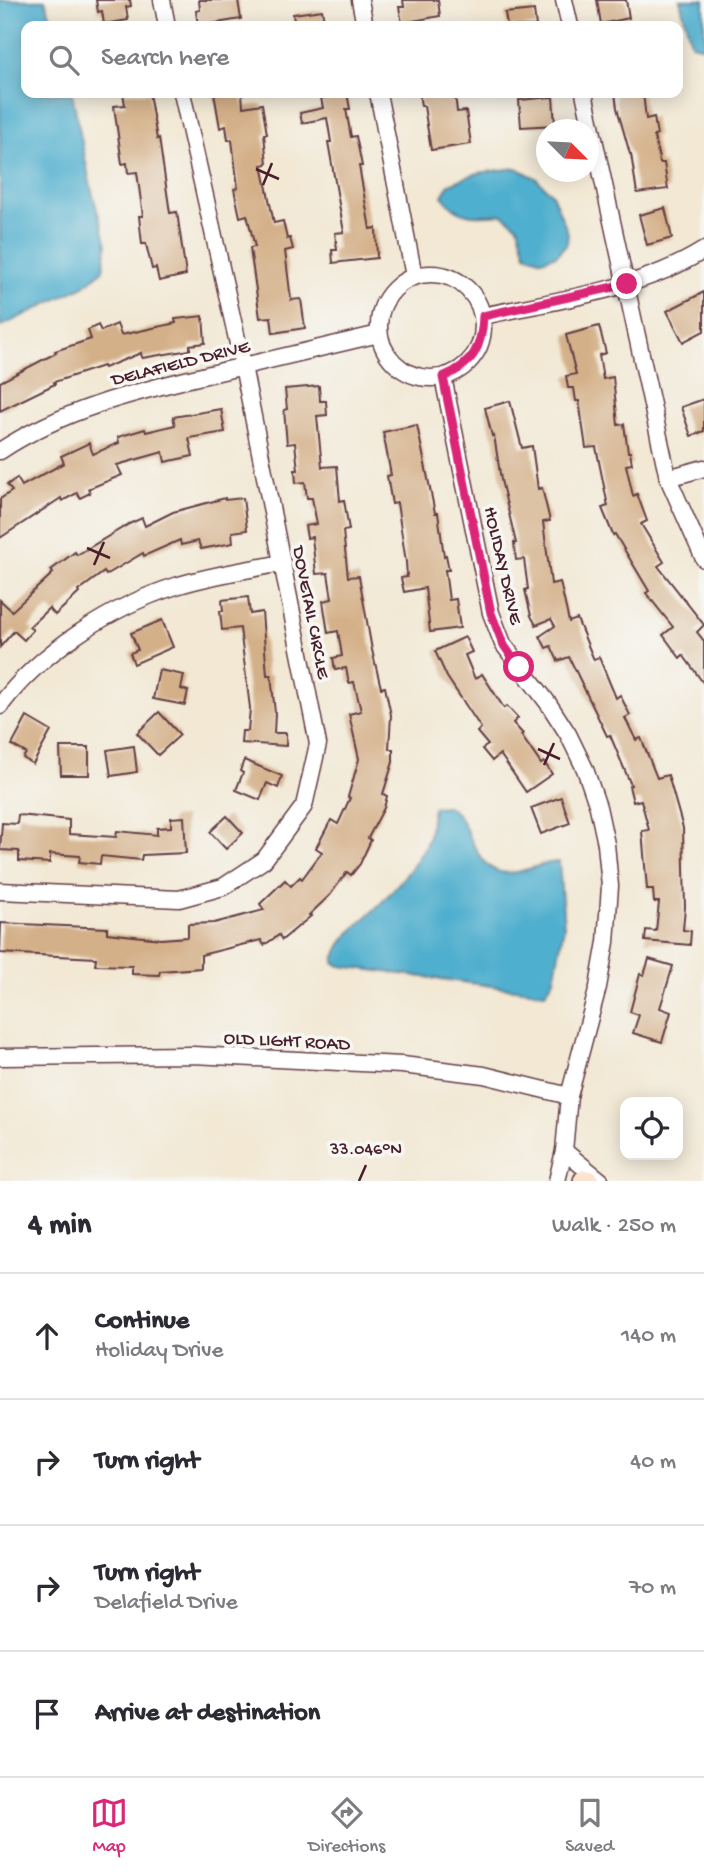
<!DOCTYPE html>
<meta charset="utf-8">
<style>
body{margin:0;font-family:"Gochi Hand",sans-serif;background:#f7f7f7;color:#2b2b33}
.controls{position:absolute;right:21px;bottom:21px;display:grid;overflow:hidden;border-radius:14px;box-shadow:0 4px 18px #0003}
.controls button{width:63px;height:63px;display:grid;place-items:center;padding:0;border:0;border-bottom:2px solid #e1e1e2;background:#fff;color:#2b2b33;font:35px sans-serif}
.compass{position:absolute;left:536px;top:119px;width:63px;height:63px;border-radius:50%;background:#fff;box-shadow:0 4px 18px #0003;rotate:114deg}
.stop{position:absolute;width:21px;height:21px;margin:-16px;border:5px solid #db2777;border-radius:50%;background:#fff}
.stop.end{background:#db2777;border-color:#fff;box-shadow:0 2px 7px #0008}
.list{margin:0;padding:0;list-style:none}
h2{display:flex;justify-content:space-between;align-items:center;height:91px;margin:0;padding:0 28px;font-size:30px}
h2 small{font-size:23px;font-weight:400;color:#7c7c81}
.list li{display:grid;grid-template-columns:46px 1fr auto;gap:21px;align-items:center;box-sizing:border-box;height:126px;padding:0 28px;border-top:2px solid #e1e1e2}
.list b{display:block;font-size:26px;white-space:nowrap}
.list p{margin:0;font-size:23px;white-space:nowrap;color:#7c7c81}
.list em{font-size:23px;font-style:normal;color:#7c7c81}
.icon{flex:none;width:38px;height:38px;fill:none;stroke:currentColor;stroke-width:2;stroke-linecap:round;stroke-linejoin:round}
.map{position:relative;flex:none;width:704px;height:1181px;overflow:hidden}
.search{position:absolute;background:#fff;box-shadow:0 4px 18px #0003;left:21px;right:21px;top:21px;height:77px;display:flex;align-items:center;gap:18px;box-sizing:border-box;padding:0 24px;border-radius:14px;color:#7c7c81;font-size:26px}
.sheet{height:595px;background:#fff}
nav{display:flex;justify-content:space-around;align-items:center;box-sizing:border-box;height:98px;border-top:2px solid #e1e1e2;background:#fff;font-size:19px;color:#7c7c81}
nav a{display:grid;justify-items:center;gap:4px}
nav .on{color:#db2777}
.map>svg:first-child{display:block}
</style>
<div class="map">
<svg width="704" height="1181" viewBox="0 0 704 1181">
<rect width="100%" height="100%" fill="#f6f6f2"/>
<filter id="ink" filterUnits="userSpaceOnUse"><feTurbulence type="fractalNoise" baseFrequency=".0143" numOctaves="2"/><feDisplacementMap in="SourceGraphic" scale="14" xChannelSelector="R" yChannelSelector="G"/><feConvolveMatrix kernelMatrix="1 2 1 2 8 2 1 2 1" color-interpolation-filters="sRGB"/></filter>
<filter id="wash" filterUnits="userSpaceOnUse"><feTurbulence type="fractalNoise" baseFrequency=".00686" numOctaves="4" result="noise"/><feDisplacementMap in="SourceGraphic" scale="28" xChannelSelector="R" yChannelSelector="G"/><feGaussianBlur stdDeviation="1.57" result="paint"/><feColorMatrix in="noise" values="0 0 0 0 0 0 0 0 0 0 0 0 0 0 0 0 0 1.4 0 .05"/><feComposite in="paint" operator="in"/></filter>
<g filter="url(#wash)">
<rect width="100%" height="100%" fill="#f2e8d4"/>
<g fill="#4fafce" stroke="#4c677c" stroke-width="2">
<path d="M0 0H45L54 26H26V93H72L91 188 107 244 103 270 84 286 0 327Z"/>
<path d="M680 0H704V47L691 44Z"/>
<path d="M516 168 536 178 552 194 568 233 567 243 557 255 542 260 526 254 518 226 502 214C475 216 460 219 442 196L449 184 478 173Z"/>
<path d="M447 806C451 809 456 812 459 816 470 833 478 867 500 872 522 876 539 862 559 862L564 927 554 979 545 993 341 966 334 963C336 938 368 918 384 900 399 883 420 861 428 839 432 828 429 817 434 807Z"/>
</g>
<g id="blocks">
<g fill="#d4b089">
<path d="M96 0H130L131 6 126 7 128 20 104 24 102 11 98 12Z"/>
<path d="M199 0H238L241 19 198 26 196 11 200 10Z"/>
<path d="M403 0H438L440 16 402 23 399 7H404Z"/>
<path d="M597 0H626L629 18 601 24Z"/>
<path d="M322 10 325 26H295L293 14Z"/>
<path d="M534 10 536 26H507L505 13Z"/>
<path d="M123 93H149L157 139 159 138 170 213 177 212 186 275 159 281 156 268 152 269 146 244H142L139 216H143L137 172 128 173 127 163 122 164 114 106 125 105Z"/>
<path d="M214 93H242L243 107 262 104 267 134H264L267 164 262 165 274 223 283 221 287 239 290 238 293 249 285 251 291 300 301 299 305 328 273 333 271 317 260 318 250 248 255 247 247 215 240 217 234 189 238 188 232 140H228L226 126 220 128Z"/>
<path d="M347 93 350 109H346L351 137 356 136 362 166H359L370 229 376 228 377 258 333 263 332 250H337L335 233 344 232 328 142H331L327 118 302 123 300 113 323 108 321 98Z"/>
<path d="M419 93H455L457 112 466 111 471 144 431 150 424 106H421Z"/>
<path d="M615 93H643L646 119 654 117 657 135 654 136 660 163H664L668 189 637 193 631 154H630L617 108Z"/>
<path d="M553 97 555 125 521 127 519 100Z"/>
<path d="M665 208 672 238 647 245 639 215Z"/>
<path d="M704 292V331L683 342 667 311Z"/>
<path d="M203 316 205 343 190 345V350L142 358 141 353 104 368 103 366 54 382 55 384 0 411V382L56 353 55 351 91 339 88 330 98 325 101 331 117 324 121 335 176 323 175 319Z"/>
<path d="M599 326 606 353 599 355 603 379 613 377 618 425 624 424 628 452H630L632 464 626 465 633 496 637 494 647 521 641 524 664 562 658 566 704 625 697 632 704 641V684L683 655 680 658 663 635 673 627 646 593 649 591 615 534 613 535 602 508 608 506 596 447 586 448 579 401H576L574 388H568L566 376 576 374 566 335Z"/>
<path d="M319 386 320 401H326L327 415 317 416 322 467 337 466 340 501 344 500 349 530 343 531 348 577 359 576 372 650 381 688 385 687 391 715 389 749H393V762L383 794 387 796 384 808 368 838 371 840 360 864 351 875 347 872 330 895 309 915 311 916 282 940 279 935 264 945 261 940 201 955V968L160 971 159 975 132 974V966L95 965 96 958 0 953 1 923 107 928V933L161 939 188 937V924L214 923 264 910 260 904 285 880 291 886 300 877 302 879 322 852 316 848 331 820 338 824 350 798 348 797 359 759 349 714 361 711 354 682 349 683 346 668 335 670 333 658 342 656 338 631 328 633 323 601 332 599 328 573 316 574 312 537 307 538 305 526 317 524 312 498H307L305 482 296 483 295 470H298L295 443 287 444 284 410 287 409 285 389Z"/>
<path d="M704 399V431L691 436 681 407Z"/>
<path d="M510 401 522 448 532 446 538 489 542 488 550 521 543 522 551 584 560 582 569 622 577 619 594 660 599 657 616 698 620 695 630 715 625 718 636 740 641 738 657 778 668 775 683 828 685 907 683 930 691 931 690 945 645 941 646 930 656 931 659 902H654L653 889H647L642 831 649 830 641 800 633 802 629 786 631 785 610 735 607 736 569 657 558 661 551 646 546 648 540 636 555 626 551 619 536 625 531 616 525 590 528 589 524 559 516 560 514 543H516L501 480 494 435 492 436 485 408Z"/>
<path d="M221 409 225 432 189 438 193 456 165 462 163 452 117 465 122 475 88 489 90 493 80 498 77 493 62 501 61 498 0 538V499L12 491 7 485 17 478 22 486 64 463 61 456 89 443 93 454 119 443 118 437 145 429 146 432 175 425 173 417Z"/>
<path d="M417 425 435 513H438L444 556 446 555 449 570H445L449 600 456 599 460 628 430 632 425 588 404 592 401 578 407 577 406 562 397 503 392 504 387 476 391 475 383 432Z"/>
<path d="M225 498V500L243 498 247 530 232 532 233 543 201 549 198 541 181 545 180 540 144 556 143 553 106 575 104 572 78 591 79 593 55 615 49 608 29 627 33 630 24 640 14 631 0 647V600L12 611 53 573 51 570 75 552 77 555 129 524 142 518 145 526 173 512Z"/>
<path d="M248 597 250 614 262 612 267 675H271L275 713 274 733H286V746L241 743 242 731H248L250 708 240 628 222 630 220 611H223L222 600Z"/>
<path d="M162 620 173 647 134 664 130 653 138 650 131 633Z"/>
<path d="M465 637 472 652 465 655 475 679 482 674 504 708 507 706 518 718 513 723 523 734 521 735 541 764 544 762 552 774 526 792 500 754 492 761 482 749 488 745 477 732 481 728 447 677 435 651Z"/>
<path d="M159 670 184 675 181 689 188 691 185 705 153 699Z"/>
<path d="M159 712 180 735 158 755 137 733Z"/>
<path d="M27 717 51 731 33 764 23 758 26 753 12 745Z"/>
<path d="M134 746 137 772 111 776 107 750Z"/>
<path d="M60 747H89V775H61Z"/>
<path d="M244 760 282 776 278 788 267 783 260 800 236 790 243 773 240 771Z"/>
<path d="M561 797 570 823 541 834 531 808Z"/>
<path d="M18 815 69 820V834L116 837 117 831 157 835V828L171 827V818L184 817 186 853 142 855 141 860 101 856 100 864 79 862 80 856 50 854V863L19 861V851L0 850 2 823 17 824Z"/>
<path d="M227 816 243 833 226 849 210 832Z"/>
<path d="M649 959 673 966 660 1008 671 1012 662 1042 633 1033 639 1015 630 1012 640 974 644 975Z"/>
</g>
</g>
</g>
<g filter="url(#ink)">
<use href="#blocks" fill-opacity="0" stroke="#633d44" stroke-width="2"/>
<g fill="none" stroke-linecap="round" stroke-linejoin="round">
<g stroke="#633d44" stroke-width="19">
<g id="street">
<path d="M162 0 167 26"/>
<path d="M360 0 365 26"/>
<path d="M564 0 570 26"/>
<path d="M378 93 414 276"/>
<path d="M584 93 668 478 704 559"/>
<circle cx="431" cy="326" r="52"/>
<path d="M483 316C556 300 641 290 704 250"/>
<path d="M443 377 491 613 503 644 548 703 568 734 585 769 598 807 606 844 610 886 606 942 598 987 569 1096 564 1151 557 1181"/>
<path d="M0 451C62 410 134 392 206 375 263 361 321 348 379 334"/>
<path d="M668 478 704 468"/>
<path d="M0 706C40 652 112 606 176 586 210 575 247 570 282 563"/>
<path d="M0 891 179 899 223 887 264 860 304 806 318 744 243 366 182 93"/>
<path d="M0 1057 193 1055 402 1065 484 1075 569 1096"/>
<path d="M564 1151 601 1181"/>
</g>
</g>
<g stroke="#633d44" stroke-width="24">
<path id="secondary" d="M584 1181H588"/>
</g>
<use href="#street" stroke="#fff" stroke-width="16"/>
<use href="#secondary" stroke="#fde4d1" stroke-width="21"/>
</g>
</g>
<g fill="none" stroke-linecap="round" stroke-linejoin="round" filter="url(#ink)">
<path stroke="#db2777" stroke-width="9" d="M519 667 503 644 491 613 443 377C473 364 482 348 483 316L627 284"/>
</g>
<path fill="none" stroke="#4a1f2b" stroke-width="2.5" d="M256 169 279 179M263 185 272 163M87 548 110 558M94 565 104 542M538 749 560 759M544 765 554 743M359 1181 366 1165"/>
<g text-anchor="middle" stroke-width="7" stroke-linejoin="round" paint-order="stroke">
<g font-size="19" fill="#4a1f2b" stroke="#f6f6f2">
<text transform="translate(180 361) rotate(-14)" y="7">DELAFIELD DRIVE</text>
<text transform="translate(505 565) rotate(77)" y="7">HOLIDAY DRIVE</text>
<text transform="translate(313 612) rotate(79)" y="7">DOVETAIL CIRCLE</text>
<text transform="translate(287 1039) rotate(3)" y="7">OLD LIGHT ROAD</text>
</g>
</g>
<g font-size="18" text-anchor="middle" fill="#4a1f2b" stroke="#f6f6f2" stroke-width="7" stroke-linejoin="round" paint-order="stroke">
<text x="366" y="1154">33.046°N</text>
</g>
</svg>
<div class="controls">
<button><svg class="icon" aria-label="locate" viewBox="0 0 24 24"><circle cx="12" cy="12" r="6"/><path d="M12 2v4M12 18v4M2 12h4M18 12h4"/></svg></button>
</div>
<svg class="compass" viewBox="-18 -18 36 36"><path d="M0-13l5 13h-10z" fill="#e53935"/><path d="M0 13l5-13h-10z" fill="#7c7c81"/></svg>
<div class="stop" style="left:519px;top:667px"></div>
<div class="stop end" style="left:627px;top:284px"></div>
<div class="search"><svg class="icon" aria-label="search" viewBox="0 0 24 24"><circle cx="10" cy="10" r="6"/><path d="M15 15l6 6"/></svg>Search here</div>
</div>
<section class="sheet">
<h2>4 min<small>Walk · 250 m</small></h2>
<ul class="list">
<li><svg class="icon" aria-label="ahead" viewBox="0 0 24 24"><path d="M12 20V5M6 11l6-6 6 6"/></svg><div><b>Continue</b><p>Holiday Drive</p></div><em>140 m</em></li>
<li><svg class="icon" aria-label="right" viewBox="0 0 24 24"><path d="M7 20v-9h11M14 6l5 5-5 5"/></svg><div><b>Turn right</b></div><em>40 m</em></li>
<li><svg class="icon" aria-label="right" viewBox="0 0 24 24"><path d="M7 20v-9h11M14 6l5 5-5 5"/></svg><div><b>Turn right</b><p>Delafield Drive</p></div><em>70 m</em></li>
<li><svg class="icon" aria-label="arrive" viewBox="0 0 24 24"><path d="M6 21V4h12l-3 4 3 4H6"/></svg><div><b>Arrive at destination</b></div></li>
</ul>
</section>
<nav>
<a class="on"><svg class="icon" aria-label="map" viewBox="0 0 24 24"><path d="M3 6l6-2 6 2 6-2v14l-6 2-6-2-6 2zM9 4v14M15 6v14"/></svg>Map</a>
<a><svg class="icon" aria-label="directions" viewBox="0 0 24 24"><path d="M12 3l9 9-9 9-9-9zM9 14v-3h6M13 9l2 2-2 2"/></svg>Directions</a>
<a><svg class="icon" aria-label="saved" viewBox="0 0 24 24"><path d="M7 4h10v16l-5-4-5 4z"/></svg>Saved</a>
</nav>
